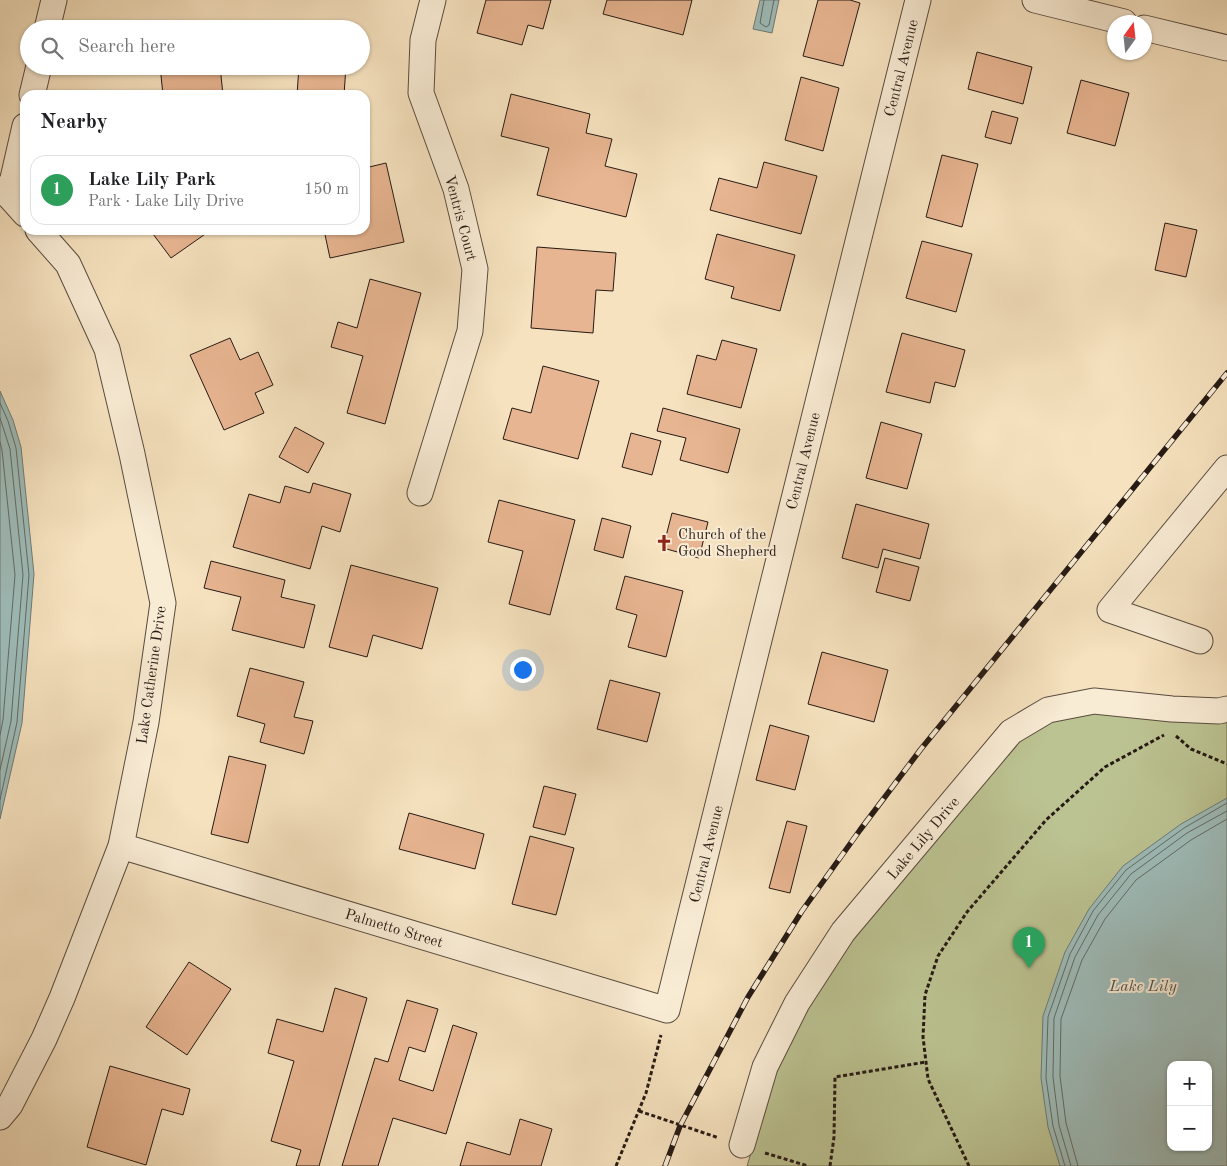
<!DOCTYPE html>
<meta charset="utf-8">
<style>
body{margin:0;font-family:"Old Standard TT",serif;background:#f2f2f2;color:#202124}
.controls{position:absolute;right:15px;bottom:15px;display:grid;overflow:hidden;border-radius:10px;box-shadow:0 1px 4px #0004}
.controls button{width:45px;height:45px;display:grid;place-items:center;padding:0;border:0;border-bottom:1px solid #e0e0e0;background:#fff;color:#202124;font:25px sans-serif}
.compass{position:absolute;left:1107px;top:15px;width:45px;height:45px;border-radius:50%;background:#fff;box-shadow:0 1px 4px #0004;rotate:15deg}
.you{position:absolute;left:522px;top:669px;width:18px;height:18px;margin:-12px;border:4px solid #fff;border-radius:50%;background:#1a73e8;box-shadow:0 0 0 8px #1a73e833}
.badge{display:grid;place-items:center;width:32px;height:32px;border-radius:50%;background:#8f2418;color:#fff;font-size:16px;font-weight:700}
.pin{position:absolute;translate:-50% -41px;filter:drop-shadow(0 1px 2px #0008)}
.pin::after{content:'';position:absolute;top:26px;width:18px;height:15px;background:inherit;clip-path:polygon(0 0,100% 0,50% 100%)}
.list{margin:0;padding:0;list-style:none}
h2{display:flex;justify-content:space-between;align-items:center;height:65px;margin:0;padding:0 20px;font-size:21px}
h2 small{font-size:16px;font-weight:400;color:#757577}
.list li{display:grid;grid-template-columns:32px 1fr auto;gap:15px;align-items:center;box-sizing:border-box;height:70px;margin:0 10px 10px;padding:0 10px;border:1px solid #e0e0e0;border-radius:15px}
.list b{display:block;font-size:19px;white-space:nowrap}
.list p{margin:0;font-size:16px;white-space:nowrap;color:#757577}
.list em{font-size:16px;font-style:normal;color:#757577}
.icon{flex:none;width:28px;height:28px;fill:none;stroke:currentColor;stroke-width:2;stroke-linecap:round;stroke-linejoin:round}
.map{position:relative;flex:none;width:1227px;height:1166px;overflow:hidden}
.search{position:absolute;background:#fff;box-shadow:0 1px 4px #0004;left:20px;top:20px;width:350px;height:55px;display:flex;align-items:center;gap:12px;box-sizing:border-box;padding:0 18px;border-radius:28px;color:#757577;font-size:19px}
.panel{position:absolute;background:#fff;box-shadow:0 1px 4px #0004;left:20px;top:90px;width:350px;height:145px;border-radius:15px}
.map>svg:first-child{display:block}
</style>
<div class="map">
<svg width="1227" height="1166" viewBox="0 0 1227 1166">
<rect width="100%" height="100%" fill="#f6e2bf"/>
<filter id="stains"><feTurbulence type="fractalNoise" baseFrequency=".004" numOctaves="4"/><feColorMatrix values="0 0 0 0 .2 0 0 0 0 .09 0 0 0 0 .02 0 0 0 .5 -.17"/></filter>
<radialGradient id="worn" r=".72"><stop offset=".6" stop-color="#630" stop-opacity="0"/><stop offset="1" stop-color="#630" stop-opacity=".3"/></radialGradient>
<path fill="#bcc392" stroke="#716e53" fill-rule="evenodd" d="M1096 712 1227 719V1166H747L777 1067 807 1003 854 932 1015 739 1051 721ZM1171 1065H1208V1147H1171Z"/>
<g fill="#9ebcb9" stroke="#6e7b77" fill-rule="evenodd">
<path d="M760 0H779L772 33 753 29Z"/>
<path d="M0 391 13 420 21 447 34 574 22 723 0 819Z"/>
<path d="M1227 798V1166H1060L1048 1127 1041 1078 1043 1016 1065 952 1089 909 1123 866 1181 824ZM1171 1065H1208V1147H1171Z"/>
</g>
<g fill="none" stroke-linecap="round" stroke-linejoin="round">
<g stroke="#626b66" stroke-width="1">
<path d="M764 0 760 23 766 27 769 25 774 0"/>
<path d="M0 403 8 421 16 448 29 575 17 722 0 800"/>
<path d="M0 418 10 449 23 575 11 721 0 770"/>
<path d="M0 442 2 450 15 575 3 720 0 735"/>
<path d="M1065 1166 1053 1126 1046 1078 1048 1017 1070 954 1093 911 1126 870 1184 828 1227 803"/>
<path d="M1071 1166 1059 1125 1053 1077 1054 1018 1075 957 1098 915 1131 874 1187 833 1227 811"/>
<path d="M1078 1166 1066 1123 1060 1076 1061 1019 1082 960 1105 919 1136 880 1191 840 1227 819"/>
</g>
</g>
<g fill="#e7b591" stroke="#261a14">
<path d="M486 0H551L543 29 528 25 522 45 477 33Z"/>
<path d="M607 0H692L683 35 603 14Z"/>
<path d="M818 0H850L860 3 843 66 803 56Z"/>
<path d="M977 52 1032 67 1023 104 968 89Z"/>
<path d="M160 66H220L223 95H163Z"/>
<path d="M299 66H346L344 95H297Z"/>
<path d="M801 77 839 88 823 151 785 140Z"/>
<path d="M1081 80 1129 93 1115 146 1067 133Z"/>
<path d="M511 94 590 114 586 133 612 139 605 166 637 174 626 217 537 195 549 148 501 136Z"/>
<path d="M992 111 1018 118 1011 144 985 137Z"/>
<path d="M942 155 978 164 962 227 926 217Z"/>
<path d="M764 162 817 176 801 234 710 210 719 178 757 188Z"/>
<path d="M386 163 404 242 330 258 324 230H365V168Z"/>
<path d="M1165 223 1197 230 1186 277 1155 270Z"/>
<path d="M150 230H211L171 258Z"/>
<path d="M717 234 795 255 780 311 731 298 734 287 705 279Z"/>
<path d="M922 241 972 254 956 312 906 298Z"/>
<path d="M537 247 616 253 613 291 596 290 593 333 531 328Z"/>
<path d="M370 279 421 293 385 424 347 413 363 356 331 347 338 322 357 328Z"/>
<path d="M902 333 965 350 955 387 935 382 930 403 886 392Z"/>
<path d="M230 338 240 360 258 352 273 385 255 393 264 413 224 430 190 355Z"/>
<path d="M722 340 757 349 741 408 687 394 697 355 716 360Z"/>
<path d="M543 366 599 381 578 459 503 439 512 408 531 413Z"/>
<path d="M663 408 740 429 728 473 680 460 686 438 657 431Z"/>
<path d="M881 422 922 434 907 489 866 478Z"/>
<path d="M295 427 324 443 308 473 279 457Z"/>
<path d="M631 433 661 441 652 475 622 467Z"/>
<path d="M313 483 351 494 340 532 322 526 310 569 233 547 249 494 280 503 285 486 310 493Z"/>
<path d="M499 500 575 520 550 615 509 604 523 551 488 542Z"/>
<path d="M856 504 929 524 920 559 883 549 878 568 842 558Z"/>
<path d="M672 513 708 522 699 558 663 548Z"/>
<path d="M602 518 631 526 623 558 594 550Z"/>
<path d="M885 558 919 567 910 601 876 592Z"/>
<path d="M211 561 285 580 281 597 315 605 304 648 232 630 241 597 204 588Z"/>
<path d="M351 565 438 588 422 649 373 635 367 657 329 647Z"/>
<path d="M625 576 683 591 666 657 628 647 637 615 616 609Z"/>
<path d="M822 652 888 670 874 722 808 704Z"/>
<path d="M250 668 304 682 294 717 313 721 304 754 260 742 265 724 237 716Z"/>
<path d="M610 680 660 693 647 742 597 729Z"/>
<path d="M770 725 809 736 795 790 756 780Z"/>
<path d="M229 756 266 765 248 843 211 834Z"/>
<path d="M544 786 576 794 565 835 533 827Z"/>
<path d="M409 813 484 834 475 869 399 849Z"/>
<path d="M787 821 807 826 790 893 769 888Z"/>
<path d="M530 836 574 848 556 915 512 904Z"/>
<path d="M189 962 231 989 187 1055 146 1027Z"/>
<path d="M335 988 367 998 319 1166H296L301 1150 271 1141 294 1061 268 1053 277 1019 323 1032Z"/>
<path d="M407 1000 438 1009 425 1052 409 1047 399 1080 433 1091 453 1025 477 1033 446 1134 393 1118 378 1166H342L375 1058 388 1062Z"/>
<path d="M110 1066 190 1089 183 1115 162 1109 146 1165 87 1147Z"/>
<path d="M520 1119 552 1129 541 1166H460L467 1142 510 1155Z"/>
</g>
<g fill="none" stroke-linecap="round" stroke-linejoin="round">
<g stroke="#5a4c3f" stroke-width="27">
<g id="minor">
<path d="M1035 0 1124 22"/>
<path d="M1144 28 1227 48"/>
<path d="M47 29 54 0"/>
<path d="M32 95 39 66"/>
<path d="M0 189 9 196 25 214"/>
<path d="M9 196 25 126"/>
<path d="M420 493 470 331 475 269 456 189 421 93 423 40 433 0"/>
<path d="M1200 641 1110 610 1227 468"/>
<path d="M121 846 667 1010 918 0"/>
<path d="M0 1117 10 1105 44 1039 62 998 121 846 146 722 163 603 132 454 107 349 68 264 38 230"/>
<path d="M742 1145 765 1067 797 1003 843 932 1011 732 1048 710 1094 701 1172 709 1219 711 1227 709"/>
</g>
</g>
<g stroke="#261a14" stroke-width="3" stroke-dasharray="4 2.5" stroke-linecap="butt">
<path d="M1176 736 1191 749 1227 764"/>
<path d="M639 1111 719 1138"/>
<path d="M765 1153 808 1166"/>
<path d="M616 1166 646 1093 661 1035"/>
<path d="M830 1166 834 1137 835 1077 926 1062"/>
<path d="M969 1166 928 1079 923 1037 925 995 938 956 967 912 1046 820 1105 767 1164 735"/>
</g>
<use href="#minor" stroke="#f9ecd5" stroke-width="25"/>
<g stroke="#261a14" stroke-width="5.5">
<path id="rail" d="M665 1166 680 1126 748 997 802 911 860 830 921 749 1227 373"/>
</g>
<use href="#rail" stroke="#f9ecd5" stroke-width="4" stroke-dasharray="11" stroke-linecap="butt"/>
</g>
<defs>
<g id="church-bare" transform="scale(1.35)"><path d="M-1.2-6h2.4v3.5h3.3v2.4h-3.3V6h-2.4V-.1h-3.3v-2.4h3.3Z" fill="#8f2418" stroke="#f9ecd5" stroke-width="2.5" paint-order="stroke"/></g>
</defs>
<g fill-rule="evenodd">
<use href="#church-bare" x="664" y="543"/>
</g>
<g text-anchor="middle" stroke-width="4" stroke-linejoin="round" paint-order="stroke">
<g font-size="15" fill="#261a14" stroke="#f9ecd5">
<text transform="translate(901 68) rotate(-76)" y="5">Central Avenue</text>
<text transform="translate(461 218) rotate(75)" y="5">Ventris Court</text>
<text transform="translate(803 461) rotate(-76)" y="5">Central Avenue</text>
<text transform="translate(151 675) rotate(-82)" y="5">Lake Catherine Drive</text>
<text transform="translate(923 838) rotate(-50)" y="5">Lake Lily Drive</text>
<text transform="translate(706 854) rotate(-76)" y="5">Central Avenue</text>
<text transform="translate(394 928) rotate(17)" y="5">Palmetto Street</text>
</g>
<g font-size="15" fill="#261a14" stroke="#f9ecd5" text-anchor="start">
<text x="678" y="539">Church of the<tspan x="678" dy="17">Good Shepherd</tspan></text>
</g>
<g font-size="16" font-style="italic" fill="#50534e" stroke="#f9ecd5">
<text x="1143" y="991">Lake Lily</text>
</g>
</g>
<rect width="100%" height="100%" filter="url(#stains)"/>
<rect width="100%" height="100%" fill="url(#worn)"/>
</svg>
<div class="controls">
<button>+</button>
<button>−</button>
</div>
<svg class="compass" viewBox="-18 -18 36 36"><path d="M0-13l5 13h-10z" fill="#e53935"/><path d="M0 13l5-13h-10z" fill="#757577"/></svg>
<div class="you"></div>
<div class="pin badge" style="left:1029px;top:968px;background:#2e9e5b">1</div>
<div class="search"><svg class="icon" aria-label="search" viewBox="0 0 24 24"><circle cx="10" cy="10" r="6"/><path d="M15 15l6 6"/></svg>Search here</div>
<section class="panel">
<h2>Nearby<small></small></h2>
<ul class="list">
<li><span class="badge" style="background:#2e9e5b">1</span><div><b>Lake Lily Park</b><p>Park · Lake Lily Drive</p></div><em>150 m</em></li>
</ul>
</section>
</div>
